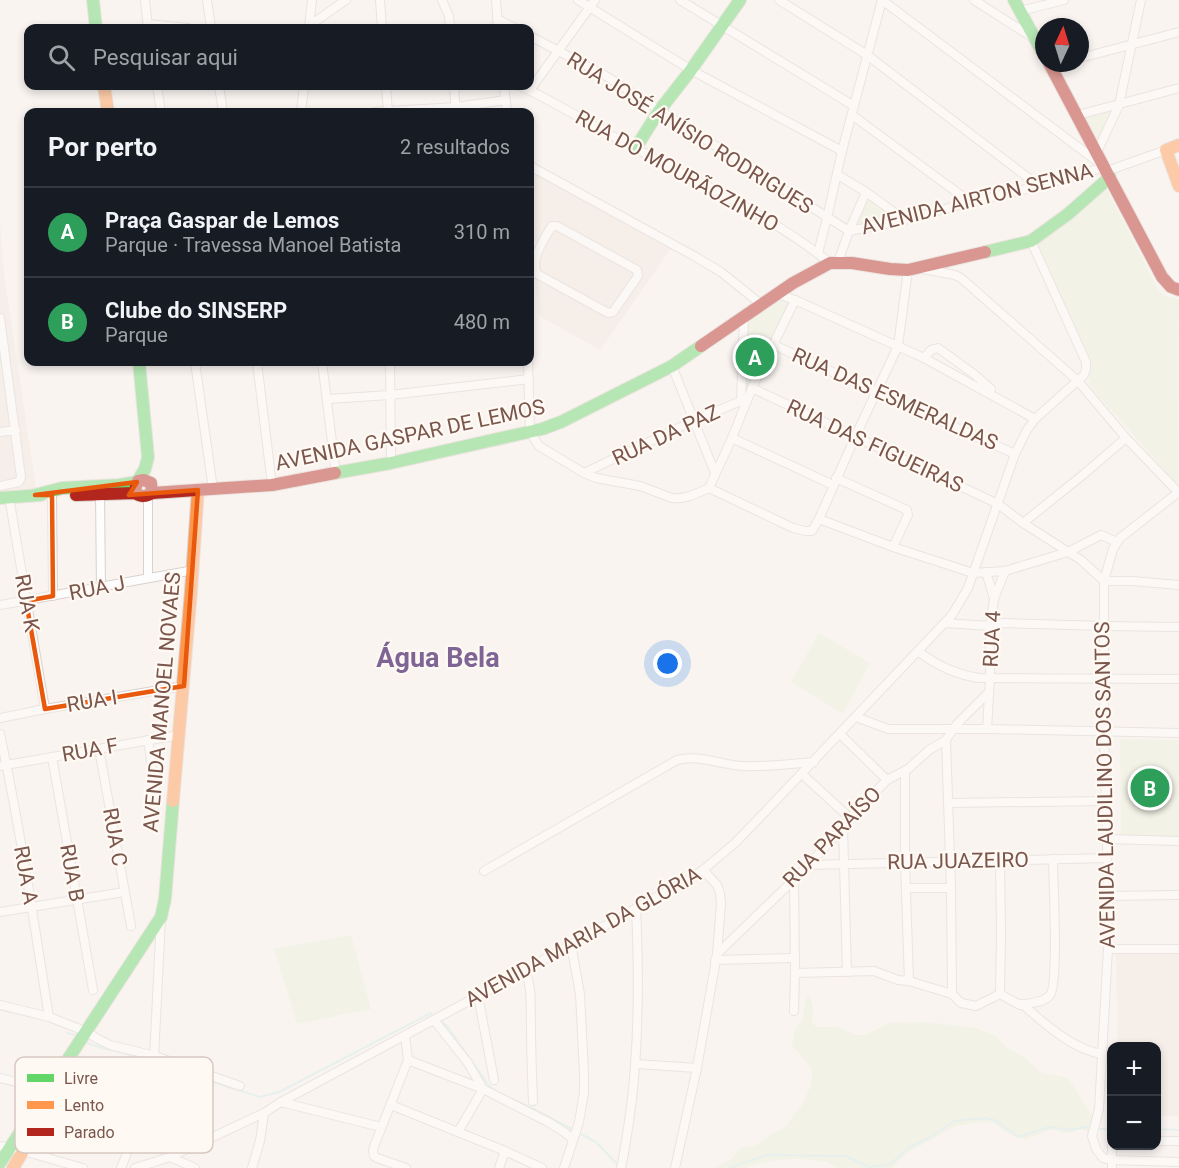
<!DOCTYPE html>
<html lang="pt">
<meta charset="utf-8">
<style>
body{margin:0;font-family:Roboto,sans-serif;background:#242831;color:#f1f3f6}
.controls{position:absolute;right:18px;bottom:18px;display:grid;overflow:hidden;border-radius:12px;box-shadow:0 3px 9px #0003}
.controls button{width:54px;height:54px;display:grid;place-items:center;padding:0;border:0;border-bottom:2px solid #363941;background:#171b24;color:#f1f3f6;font:30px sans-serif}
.compass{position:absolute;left:1035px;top:18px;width:54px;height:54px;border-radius:50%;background:#171b24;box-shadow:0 3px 9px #0003;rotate:4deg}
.you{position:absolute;left:668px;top:664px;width:21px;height:21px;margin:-15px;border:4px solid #fff;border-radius:50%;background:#1a73e8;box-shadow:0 0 0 9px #1a73e833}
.badge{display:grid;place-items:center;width:39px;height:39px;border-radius:50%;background:#7c3aed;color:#fff;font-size:20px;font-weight:700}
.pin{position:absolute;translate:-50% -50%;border:3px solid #fff;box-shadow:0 2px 6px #0006}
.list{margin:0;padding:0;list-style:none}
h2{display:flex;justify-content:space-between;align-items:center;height:78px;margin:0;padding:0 24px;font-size:26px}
h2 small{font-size:20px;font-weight:400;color:#9ea1a6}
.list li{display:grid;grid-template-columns:39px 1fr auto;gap:18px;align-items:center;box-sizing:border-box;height:90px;padding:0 24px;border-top:2px solid #363941}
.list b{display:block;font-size:22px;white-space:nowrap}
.list p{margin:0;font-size:20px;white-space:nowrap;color:#9ea1a6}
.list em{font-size:20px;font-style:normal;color:#9ea1a6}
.icon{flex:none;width:33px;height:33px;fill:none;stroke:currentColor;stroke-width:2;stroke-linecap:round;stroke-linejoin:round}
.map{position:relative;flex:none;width:1179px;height:1168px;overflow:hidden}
.search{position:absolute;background:#171b24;box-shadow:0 3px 9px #0003;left:24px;top:24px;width:510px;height:66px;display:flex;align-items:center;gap:15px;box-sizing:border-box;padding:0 21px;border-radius:12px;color:#9ea1a6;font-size:22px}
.panel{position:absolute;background:#171b24;box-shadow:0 3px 9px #0003;left:24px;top:108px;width:510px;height:258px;border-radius:12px}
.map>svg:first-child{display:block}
</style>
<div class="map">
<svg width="1179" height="1168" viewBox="0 0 1179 1168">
<rect width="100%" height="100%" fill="#f9f4f0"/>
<g fill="#f2e6de">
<path d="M530 168 672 247 600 350 538 315 533 257 540 244 532 240 530 210Z"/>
<path d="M0 222 4 274 36 488 0 493Z"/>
<path d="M1116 954H1179V1116H1157L1156 1046H1118Z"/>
</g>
<g fill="#e9f0da">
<path d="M1119 105 1097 152 1078 115Z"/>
<path d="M1106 188 1158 289 1164 296 1179 299 1178 485 1089 385 1091 360 1033 249Z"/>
<path d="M868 197 901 220 854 227Z"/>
<path d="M778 298 789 302 746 394H743L747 320Z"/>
<path d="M819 633 870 663 843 714 791 682Z"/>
<path d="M1120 739 1179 740V837L1121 835Z"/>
<path d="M351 935 371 1009 297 1024 274 949Z"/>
<path d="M809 993 813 1008 812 1021 816 1027H837L857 1035H865L891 1022 913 1023 927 1022 977 1028 996 1036 1006 1047 1025 1058 1041 1072 1068 1078 1097 1123 1092 1132 1079 1129 1071 1133H1064L1052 1129 1025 1140 1008 1134 994 1123 982 1122 956 1126 909 1152 892 1168H839L824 1161 796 1159 770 1161 744 1168H713L730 1160 740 1148 747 1146 754 1147 771 1134 784 1128 802 1105 811 1085 812 1071 809 1065 792 1046 794 1032 802 1020 806 1000Z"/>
</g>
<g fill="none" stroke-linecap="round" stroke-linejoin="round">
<g stroke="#d0ecea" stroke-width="2">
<path d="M442 1022 447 1026 490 1087 495 1090"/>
<path d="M68 1033 75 1035"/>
<path d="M86 1042 92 1045 165 1064"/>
<path d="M176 1068 222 1085 260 1097 279 1092 431 1013 432 1014"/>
<path d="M510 1098 532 1108 596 1142 619 1166"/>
<path d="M1097 1129H1112"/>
<path d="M1156 1129 1179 1130"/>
<path d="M730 1168 766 1155 845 1156 869 1167 889 1165 910 1147 927 1139 954 1121 986 1118 997 1121 1018 1137 1049 1127 1069 1130 1087 1127 1091 1128"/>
</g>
<g stroke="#d9d1ce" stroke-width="10">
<g id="street">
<path d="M145 0 148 28"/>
<path d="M207 0 211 28"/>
<path d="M380 0 382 28"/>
<path d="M442 0 449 16 450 28"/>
<path d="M496 0 498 28"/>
<path d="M578 0 691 70 842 151"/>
<path d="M680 0 854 106"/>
<path d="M779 0 867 55 1039 186"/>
<path d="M974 0 1035 39"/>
<path d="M1020 11 1064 0"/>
<path d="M497 19 515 28"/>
<path d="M148 24 188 28"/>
<path d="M310 25 346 0"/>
<path d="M309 28 312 0"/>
<path d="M530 36 606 76 849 231"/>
<path d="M1080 58 1179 32"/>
<path d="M157 86 161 112"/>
<path d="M219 86 223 112"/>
<path d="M386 86 388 112"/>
<path d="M454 86 456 112"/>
<path d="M504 86 507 112"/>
<path d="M520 86C560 104 597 129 637 149 703 185 771 216 830 263"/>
<path d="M530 90 595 0"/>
<path d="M301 112 304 86"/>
<path d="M374 112 456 107 506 100"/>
<path d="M852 115 970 202"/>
<path d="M1078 115 1179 88"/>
<path d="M1097 152 1119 105 1141 0"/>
<path d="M530 166 694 256 721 272 762 305"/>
<path d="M1107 171 1166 150"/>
<path d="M838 175 866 192 905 220"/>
<path d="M552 226H557L637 270 638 276 613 312 608 313 537 274C530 259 544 239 552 226Z"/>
<path d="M849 231 905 220 970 202 1039 186 1105 167"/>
<path d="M818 253 827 218 842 151 882 0 1102 165"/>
<path d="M838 262 849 231 866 192"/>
<path d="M923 269 955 275 961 278 1078 381 1126 438 1179 493"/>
<path d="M778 294 795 300 924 358 1035 419"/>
<path d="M0 318 21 477 19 482 0 486"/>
<path d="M774 345 876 392 1015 454"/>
<path d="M924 358 931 350 938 348 974 374 991 389"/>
<path d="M195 362 213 489"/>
<path d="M257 362 272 485"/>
<path d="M322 362 336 474"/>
<path d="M390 362 391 463"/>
<path d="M528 362 530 432 539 446 584 473 596 478 640 486 672 498C685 500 697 493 709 488"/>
<path d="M672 366 715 473"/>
<path d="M752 388 998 504 1023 523 1081 560 1104 581H1132L1179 585"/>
<path d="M328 399 390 395 529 379"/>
<path d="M741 401 744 317"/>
<path d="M0 432 16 430"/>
<path d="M732 438 833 485"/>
<path d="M584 473 693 421 748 398"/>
<path d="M836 478 907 510 908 515 893 547"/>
<path d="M709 488 793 528 806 531H812L819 519 855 437 898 346 908 270"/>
<path d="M709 488 732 438 752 388 795 300"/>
<path d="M1179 492 1120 538 1113 549 1104 581V731L1107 839 1108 949 1099 1109 1092 1136 1096 1149 1103 1158 1112 1160 1179 1162"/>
<path d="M100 494 101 587"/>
<path d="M52 495 53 596"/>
<path d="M148 496V578"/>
<path d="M9 497 45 709"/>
<path d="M819 519 893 547 973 573 1005 571 1068 552 1101 535 1117 542"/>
<path d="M1023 523 1084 474 1126 438"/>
<path d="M986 572 994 598"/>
<path d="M0 605 194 570"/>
<path d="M945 623 990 626 1003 623 1104 626 1179 627"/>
<path d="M918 651C937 666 957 675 980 678L1179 679"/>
<path d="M856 717 888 729H987L1179 733"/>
<path d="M0 718 45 709 184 686"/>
<path d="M987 729 990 679V626L994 599 1005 571"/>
<path d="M0 734C20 827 34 923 49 1017"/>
<path d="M840 734 887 780"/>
<path d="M148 740 157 802"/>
<path d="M946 740 951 888 952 994"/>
<path d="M99 749 131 926"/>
<path d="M52 757 93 990"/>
<path d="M0 766 179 735"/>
<path d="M905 771V862L909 981"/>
<path d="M802 774 850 818"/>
<path d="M948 803 1106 801"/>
<path d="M843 827 847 972"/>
<path d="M1107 839 1179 841"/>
<path d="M809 865 1107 858"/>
<path d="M484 871 677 760C698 754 721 765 743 766 767 767 790 764 814 762"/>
<path d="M794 878 795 973 794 1011"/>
<path d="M906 888H951"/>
<path d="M1108 896 1179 895"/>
<path d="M0 912 124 892"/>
<path d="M1108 949H1179"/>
<path d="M717 954 809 865 843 827 850 818 887 780 908 769 929 750 946 740 957 724 989 692"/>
<path d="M715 960 795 958"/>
<path d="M525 970C533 990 530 1005 531 1025 531 1050 532 1076 533 1101"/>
<path d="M795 973 874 971 898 980 909 981 952 994 961 1003 976 1006 1000 994 1020 1005C1029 1003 1044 1003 1050 995 1059 984 1053 879 1053 859"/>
<path d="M1000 994 1001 934 1000 860"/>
<path d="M478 996 494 1080"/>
<path d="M1022 1004C1045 1024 1072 1049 1102 1054"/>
<path d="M0 1005 49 1017 85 1031 98 1039 110 1045 155 1056 240 1086"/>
<path d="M434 1020 468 1063 483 1089 458 1132"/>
<path d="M405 1036 408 1060 375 1144 373 1150 374 1156 377 1158 406 1168"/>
<path d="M154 1058 161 918"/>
<path d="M408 1060 483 1089 548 1122 564 1132 573 1139"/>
<path d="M636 1064 697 1068"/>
<path d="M0 1078 48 1090"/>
<path d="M51 1085 141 1119"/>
<path d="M281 1102 381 1127"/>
<path d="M391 1105 505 1151 542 1168"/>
<path d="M1156 1141H1179"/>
<path d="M0 1146 23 1151 83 1168"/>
<path d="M1112 1146V1168"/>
<path d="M170 1157 195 1168"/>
<path d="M121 1168 141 1119 153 1069"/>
<path d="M135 1168 170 1157 264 1113 281 1102 478 996 691 878 703 870 735 843 764 813 952 615 968 588 1015 454 1027 430 1035 419 1084 375 1086 369V362L1031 241"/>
<path d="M252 1168 260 1141 264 1113"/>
<path d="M499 1168 505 1151"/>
<path d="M564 1168 579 1122 584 1093V1073L580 994 571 944"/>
<path d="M621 1168C626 1146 629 1122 632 1099 639 1036 639 973 636 909"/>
<path d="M675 1168 697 1068 717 954 721 904 720 893 717 885 703 870"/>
</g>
</g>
<g stroke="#d9cfcb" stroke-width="14">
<g id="fast">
<path d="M93 0 96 28"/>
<path d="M1014 0 1044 55"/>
<path d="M635 149 659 111 691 70 740 0"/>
<path d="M985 252 1031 241 1068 214 1110 177"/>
<path d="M335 473 391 463 542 429 561 422 672 366 701 346"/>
<path d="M35 495 62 488 119 485 137 482 145 469 148 457 139 362"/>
<path d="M0 498 41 495"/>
<path d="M0 1163 161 917 165 899 173 801"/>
</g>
</g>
<g stroke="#d9cfcb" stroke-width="14">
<g id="slow">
<path d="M104 86 108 112"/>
<path d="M1179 145 1166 150 1179 186"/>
<path d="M173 801 191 592 198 490"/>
<path d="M13 1168 23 1151 28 1124"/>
</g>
</g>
<g stroke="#d9cfcb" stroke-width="14">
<g id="jam">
<path d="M1049 63 1162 277 1171 287 1179 290"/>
<path d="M701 346 793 283 830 263H852L890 269 908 270 985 252"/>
<path d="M152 493 272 485 335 473"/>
<path d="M76 495 135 493C141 497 146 497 152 493L151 483 144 480 138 481 136 486 135 493"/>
</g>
</g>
<use href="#street" stroke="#fefdfd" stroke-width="8"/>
<use href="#fast" stroke="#63d668" stroke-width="12"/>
<use href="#slow" stroke="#ff974d" stroke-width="12"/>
<use href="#jam" stroke="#b3261e" stroke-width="12"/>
</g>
<path d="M0 0H1179V1168H0ZM137 482 129 495 198 490 184 686 45 709 26 601 53 596 52 495H35Z" fill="#f9f4f0" fill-opacity=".55" fill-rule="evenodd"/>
<path fill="none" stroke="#e8590c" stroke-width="4.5" stroke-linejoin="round" d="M137 482 129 495 198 490 184 686 45 709 26 601 53 596 52 495H35Z"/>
<g text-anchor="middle" stroke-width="4.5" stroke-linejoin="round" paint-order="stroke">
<g font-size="21" fill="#7a564c" stroke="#fff9f3">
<text transform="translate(690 133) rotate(32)" y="7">RUA JOSÉ ANÍSIO RODRIGUES</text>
<text transform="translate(677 171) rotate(29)" y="7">RUA DO MOURÃOZINHO</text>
<text transform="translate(977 199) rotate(-14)" y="7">AVENIDA AIRTON SENNA</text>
<text transform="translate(895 399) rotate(24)" y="7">RUA DAS ESMERALDAS</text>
<text transform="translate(410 435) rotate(-12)" y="7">AVENIDA GASPAR DE LEMOS</text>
<text transform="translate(666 435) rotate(-25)" y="7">RUA DA PAZ</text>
<text transform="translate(875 446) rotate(25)" y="7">RUA DAS FIGUEIRAS</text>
<text transform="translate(97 588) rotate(-11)" y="7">RUA J</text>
<text transform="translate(27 603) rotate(80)" y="7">RUA K</text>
<text transform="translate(992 639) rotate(-87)" y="7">RUA 4</text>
<text transform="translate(92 701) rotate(-9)" y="7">RUA I</text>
<text transform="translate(162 702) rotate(-85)" y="7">AVENIDA MANOEL NOVAES</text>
<text transform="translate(90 750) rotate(-10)" y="7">RUA F</text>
<text transform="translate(1105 785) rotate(-91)" y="7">AVENIDA LAUDILINO DOS SANTOS</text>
<text transform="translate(115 837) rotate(80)" y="7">RUA C</text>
<text transform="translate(832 837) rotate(-46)" y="7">RUA PARAÍSO</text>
<text transform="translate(958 861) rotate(-1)" y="7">RUA JUAZEIRO</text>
<text transform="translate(72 873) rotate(80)" y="7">RUA B</text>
<text transform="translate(26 875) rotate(80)" y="7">RUA A</text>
<text transform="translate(583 937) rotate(-29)" y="7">AVENIDA MARIA DA GLÓRIA</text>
</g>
<g font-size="27" font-weight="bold" fill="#7e6596" stroke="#fff9f3">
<text x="438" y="667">Água Bela</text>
</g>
</g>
<rect x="15" y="1057" width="198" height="96" rx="9" fill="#fff9f3" stroke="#d7c8c1" stroke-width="1.5"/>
<rect x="27" y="1074" width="27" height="8" fill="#63d668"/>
<rect x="27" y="1101" width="27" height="8" fill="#ff974d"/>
<rect x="27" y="1128" width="27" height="8" fill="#b3261e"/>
<g font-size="16" fill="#7a564c">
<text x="64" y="1084">Livre</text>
<text x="64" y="1111">Lento</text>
<text x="64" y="1138">Parado</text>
</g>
</svg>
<div class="controls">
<button>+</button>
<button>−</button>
</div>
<svg class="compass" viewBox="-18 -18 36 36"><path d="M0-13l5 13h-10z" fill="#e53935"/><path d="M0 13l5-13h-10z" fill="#9ea1a6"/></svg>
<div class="you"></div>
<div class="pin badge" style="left:755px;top:357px;background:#2e9e5b">A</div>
<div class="pin badge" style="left:1150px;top:788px;background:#2e9e5b">B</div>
<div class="search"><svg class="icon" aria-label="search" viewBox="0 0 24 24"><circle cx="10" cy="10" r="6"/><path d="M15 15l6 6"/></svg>Pesquisar aqui</div>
<section class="panel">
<h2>Por perto<small>2 resultados</small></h2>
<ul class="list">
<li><span class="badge" style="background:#2e9e5b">A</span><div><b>Praça Gaspar de Lemos</b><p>Parque · Travessa Manoel Batista</p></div><em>310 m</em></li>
<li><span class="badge" style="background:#2e9e5b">B</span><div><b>Clube do SINSERP</b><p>Parque</p></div><em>480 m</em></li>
</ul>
</section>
</div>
